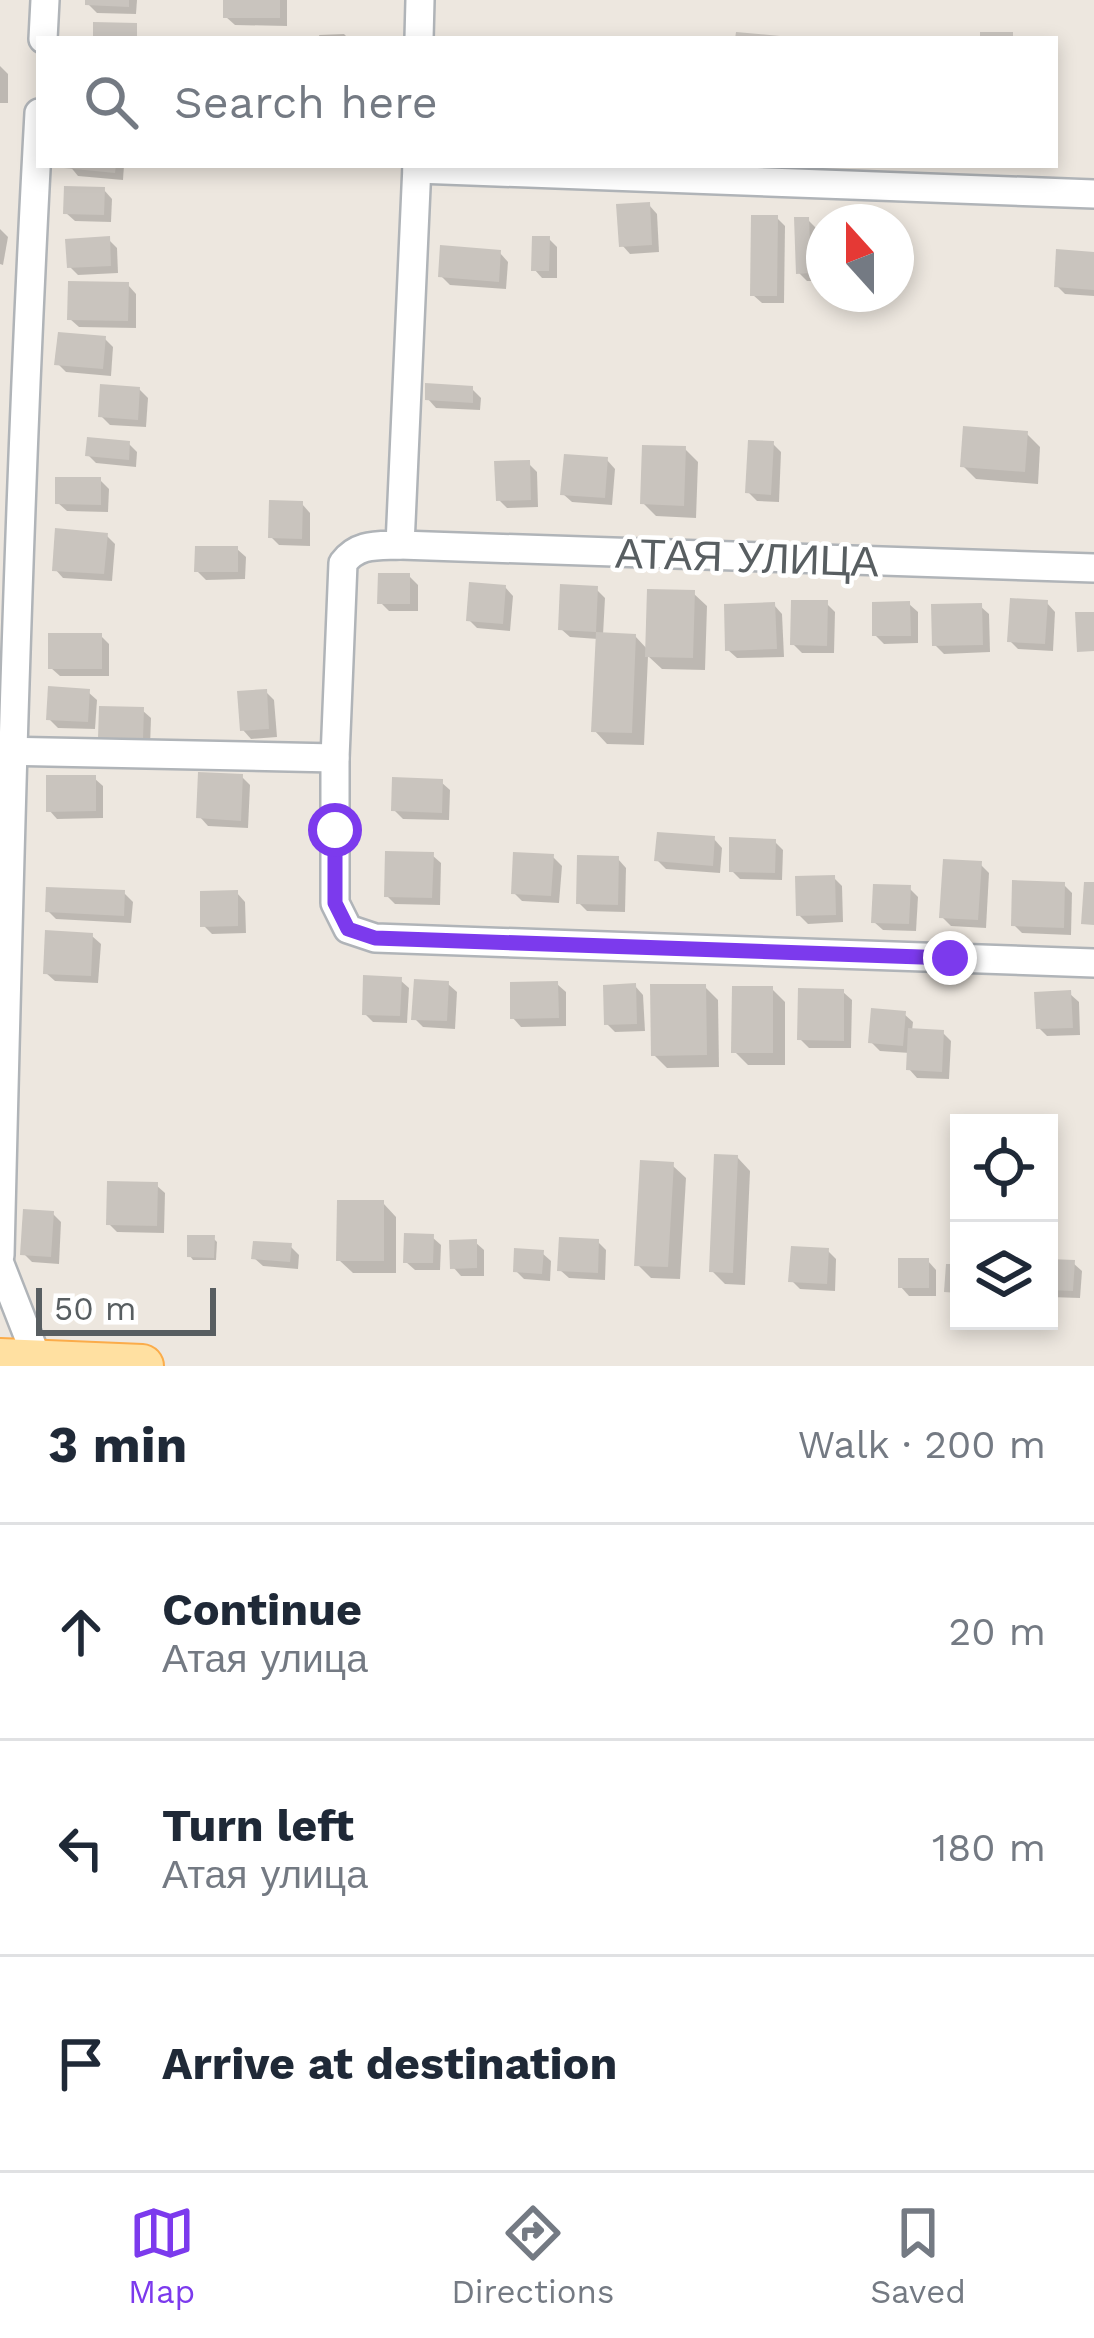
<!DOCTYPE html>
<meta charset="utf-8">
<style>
body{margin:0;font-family:"Work Sans",sans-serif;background:#f2f2f3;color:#1f2937}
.controls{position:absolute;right:36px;bottom:36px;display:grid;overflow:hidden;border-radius:0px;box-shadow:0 6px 18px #0003}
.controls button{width:108px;height:108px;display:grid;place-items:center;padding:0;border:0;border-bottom:3px solid #e0e1e3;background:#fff;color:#1f2937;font:60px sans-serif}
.compass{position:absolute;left:806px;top:204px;width:108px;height:108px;border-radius:50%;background:#fff;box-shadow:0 6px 18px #0003;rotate:339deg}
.scale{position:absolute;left:36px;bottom:30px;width:180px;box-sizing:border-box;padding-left:12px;border:6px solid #585e61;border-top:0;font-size:33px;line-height:42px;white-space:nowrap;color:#585e61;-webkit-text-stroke:9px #fff;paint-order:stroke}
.stop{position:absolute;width:36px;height:36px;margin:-27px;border:9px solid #7c3aed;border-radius:50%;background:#fff}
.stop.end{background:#7c3aed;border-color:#fff;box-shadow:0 3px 12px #0008}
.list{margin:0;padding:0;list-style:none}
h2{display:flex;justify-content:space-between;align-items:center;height:156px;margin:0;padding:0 48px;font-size:51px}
h2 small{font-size:39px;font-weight:400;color:#747a83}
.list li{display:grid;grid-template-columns:78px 1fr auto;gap:36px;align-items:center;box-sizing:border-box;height:216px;padding:0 48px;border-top:3px solid #e0e1e3}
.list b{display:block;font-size:45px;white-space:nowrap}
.list p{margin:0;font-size:39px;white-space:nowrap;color:#747a83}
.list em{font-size:39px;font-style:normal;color:#747a83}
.icon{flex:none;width:66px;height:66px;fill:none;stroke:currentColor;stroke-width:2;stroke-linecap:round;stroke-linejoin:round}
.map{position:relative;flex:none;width:1094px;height:1366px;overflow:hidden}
.search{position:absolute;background:#fff;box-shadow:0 6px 18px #0003;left:36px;right:36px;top:36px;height:132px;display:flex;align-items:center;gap:30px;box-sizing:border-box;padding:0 42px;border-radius:0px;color:#747a83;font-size:45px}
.sheet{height:804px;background:#fff}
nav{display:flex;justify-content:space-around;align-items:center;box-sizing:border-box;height:168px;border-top:3px solid #e0e1e3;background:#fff;font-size:33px;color:#747a83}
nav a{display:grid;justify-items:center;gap:6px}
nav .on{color:#7c3aed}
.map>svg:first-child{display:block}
</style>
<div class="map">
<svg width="1094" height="1366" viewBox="0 0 1094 1366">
<rect width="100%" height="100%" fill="#ede7df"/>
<g fill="#0003">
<path d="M88 0H137L136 14 97 13 88 4Z"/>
<path d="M226 0H287V26L235 25 226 17Z"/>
<path d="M344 34 349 39H320L319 35Z"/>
<path d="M0 66 8 74V103H0Z"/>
<path d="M69 165H124L123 180 78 176Z"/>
<path d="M104 190 112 199 111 222 75 221 66 213Z"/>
<path d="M649 205 657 214 659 252 630 254 622 245Z"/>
<path d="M777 218 785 226 784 303H762L753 295Z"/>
<path d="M808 220 816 228 818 281H807L799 273Z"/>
<path d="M0 229 8 237 3 265 0 264Z"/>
<path d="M108 239 117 248 118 273 78 275 70 267Z"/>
<path d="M549 239 557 247V278H542L534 269Z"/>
<path d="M500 253 508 262 506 289 450 285 441 276Z"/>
<path d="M1094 255V296L1065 294 1057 286Z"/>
<path d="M128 285 136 294V328L79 327 70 319Z"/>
<path d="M105 339 113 347 111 376 66 372 58 364Z"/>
<path d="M139 389 148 398 146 427 110 425 101 416Z"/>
<path d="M472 389 481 398 480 410 436 408 428 399Z"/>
<path d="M1027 434 1040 447 1038 484 976 479 963 466Z"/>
<path d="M129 444 137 452 136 467 96 463 88 455Z"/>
<path d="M773 444 781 452 779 502 757 501 748 492Z"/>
<path d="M685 449 698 462 696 518 656 516 643 503Z"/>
<path d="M607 460 615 469 612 505 572 502 563 494Z"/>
<path d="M529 464 537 472 538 507 507 508 499 500Z"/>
<path d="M100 480 109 489 108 512 67 511 58 503Z"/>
<path d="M302 504 310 513V546L279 545 271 537Z"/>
<path d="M106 535 115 544 112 581 63 578 55 569Z"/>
<path d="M237 549 246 557 245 579 206 580 197 571Z"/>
<path d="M409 576 418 585V611H389L380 602Z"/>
<path d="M505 587 513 596 510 631 477 628 469 620Z"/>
<path d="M596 589 605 598 603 635 635 636 648 650 693 593 707 606 705 670 662 669 648 656 644 745 607 744 594 730 598 639 570 637 561 629Z"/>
<path d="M826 603 835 612 834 653H802L793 644Z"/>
<path d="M1047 603 1055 612 1053 651 1018 649 1010 641Z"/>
<path d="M909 604 918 612V643L884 644 875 635Z"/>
<path d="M774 605 782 614 784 657 737 658 728 650Z"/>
<path d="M980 606 989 614 990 652 944 654 935 645Z"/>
<path d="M101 636 109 644V676H60L51 668Z"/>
<path d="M88 692 97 700 95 729 58 728 49 719Z"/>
<path d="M266 692 274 700 277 737 251 739 243 730Z"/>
<path d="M142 710 151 718 150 747 110 746 101 738Z"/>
<path d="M242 777 250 785 248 828 208 826 200 817Z"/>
<path d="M94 778 103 786V818L57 819 49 810Z"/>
<path d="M441 782 450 790 449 820 403 819 394 810Z"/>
<path d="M714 839 722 848 720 873 666 869 657 860Z"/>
<path d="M775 842 783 850 782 880 740 879 732 871Z"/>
<path d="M432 855 441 863 440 905 395 904 387 896Z"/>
<path d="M553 857 562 866 559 903 522 901 514 893Z"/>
<path d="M618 859 626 868 625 912 587 911 579 903Z"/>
<path d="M980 864 989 873 986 928 951 926 942 917Z"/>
<path d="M834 878 842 886 843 922 808 924 799 915Z"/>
<path d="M1064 885 1072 893 1071 935 1022 933 1014 925Z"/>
<path d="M909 888 918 897 916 931 883 930 874 922Z"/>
<path d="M124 893 133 902 131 923 56 919 48 911Z"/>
<path d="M237 893 245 902 246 933 212 934 203 925Z"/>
<path d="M92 936 101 944 98 983 55 981 46 973Z"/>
<path d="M400 980 409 988 407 1023 373 1022 365 1014Z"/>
<path d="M448 984 457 992 455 1029 423 1027 414 1018Z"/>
<path d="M557 984 566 992V1026L521 1027 513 1018Z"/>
<path d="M635 986 643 995 645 1031 615 1032 607 1024Z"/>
<path d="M705 987 718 1000 719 1067 667 1068 654 1055Z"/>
<path d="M772 989 785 1002V1065H748L734 1051Z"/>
<path d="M843 992 852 1000 851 1048H809L800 1039Z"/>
<path d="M1070 994 1079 1002 1080 1035 1047 1036 1039 1028Z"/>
<path d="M904 1014 913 1022 912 1031 943 1033 951 1041 949 1079 917 1078 909 1069 910 1053 880 1051 871 1042Z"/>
<path d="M737 1157 750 1171 745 1285 725 1284 712 1271Z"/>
<path d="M672 1165 686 1178 680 1279 651 1278 638 1265Z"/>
<path d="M156 1185 165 1193 164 1233 117 1232 109 1224Z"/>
<path d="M383 1203 396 1217V1273H353L339 1260Z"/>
<path d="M53 1214 61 1222 59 1264 32 1262 24 1254Z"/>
<path d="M432 1237 441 1245 440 1270H415L406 1262Z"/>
<path d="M213 1238 217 1242 216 1260H193L190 1256Z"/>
<path d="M475 1242 484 1250V1276H461L453 1267Z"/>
<path d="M598 1242 606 1250 605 1280 569 1278 560 1270Z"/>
<path d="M290 1246 299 1255 298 1269 263 1266 254 1258Z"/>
<path d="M828 1251 836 1259 835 1291 800 1289 792 1281Z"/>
<path d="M542 1253 551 1261 550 1281 524 1279 516 1271Z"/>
<path d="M928 1261 936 1270V1296H909L901 1287Z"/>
<path d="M1049 1262 1073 1263 1082 1271 1080 1298 1049 1297Z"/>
</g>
<g fill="#c9c4be">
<path d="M85 0H129V7L85 5Z"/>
<rect x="223" y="0" width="57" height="18"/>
<path d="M93 22 137 23V39H93Z"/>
<path d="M736 32 780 36V39H735Z"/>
<rect x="980" y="32" width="33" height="7"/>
<path d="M64 165H116L115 173 64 168Z"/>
<path d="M64 186 105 187 104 215 63 214Z"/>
<path d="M650 202 652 245 619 247 616 204Z"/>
<path d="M751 215H778L777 296H750Z"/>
<path d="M794 217H809L811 273 796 274Z"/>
<path d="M110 236 111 266 67 268 65 239Z"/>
<path d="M532 236H550L549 271H531Z"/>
<path d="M440 245 501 250 499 282 438 277Z"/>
<path d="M1056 249 1094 252V290L1054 287Z"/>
<path d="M68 281 129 282 128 321 67 320Z"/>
<path d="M58 332 106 336 103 369 54 365Z"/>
<path d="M425 383 473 386V403L425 400Z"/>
<path d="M100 384 140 387 138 420 98 417Z"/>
<path d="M963 426 1028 431 1025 472 960 467Z"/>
<path d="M87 437 130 441 129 460 85 456Z"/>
<path d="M748 440 774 441 771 495 745 493Z"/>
<path d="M642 445 686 446 684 506 640 504Z"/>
<path d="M564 454 608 457 605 498 560 495Z"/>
<path d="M530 460 531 500 496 501 494 461Z"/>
<path d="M55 477H101V505L55 504Z"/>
<path d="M269 500 303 501 302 539 268 538Z"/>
<path d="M55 528 108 533 104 574 52 571Z"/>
<path d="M195 546H238V572H194Z"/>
<path d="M378 573H410V604H377Z"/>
<path d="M469 582 506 585 503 624 466 621Z"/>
<path d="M560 584 598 586 596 632 558 630Z"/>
<path d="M647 589 695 590 693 658 645 657Z"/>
<path d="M1010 598 1048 600 1045 644 1007 642Z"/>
<path d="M791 600H828L827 646 790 645Z"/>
<path d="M910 601 911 636H872V602Z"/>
<path d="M775 602 777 649 725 651 724 604Z"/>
<path d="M982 603 983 645 932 646 931 604Z"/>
<path d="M1075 612H1094V651L1077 652Z"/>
<path d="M596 632 636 634 632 733 591 732Z"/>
<rect x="48" y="633" width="54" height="36"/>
<path d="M48 686 90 689 88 722 46 720Z"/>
<path d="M267 689 269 729 240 731 237 691Z"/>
<path d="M99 706 144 707 143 740 98 739Z"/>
<path d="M198 772 243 774 241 821 196 818Z"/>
<path d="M46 775H96V811L46 812Z"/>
<path d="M392 777 443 779 442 813 391 811Z"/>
<path d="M657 832 715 836 713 866 654 861Z"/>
<path d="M729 837 776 839 775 873 729 872Z"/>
<path d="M385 851 434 852 432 898 384 897Z"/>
<path d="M513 852 554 854 551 896 511 894Z"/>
<path d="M577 855 619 856 618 905 576 904Z"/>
<path d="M943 859 982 861 978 920 939 918Z"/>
<path d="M835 875 836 915 796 916 795 876Z"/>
<path d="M1012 880 1065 882 1064 928 1011 926Z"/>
<path d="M1084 882H1094V925L1081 924Z"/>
<path d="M873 884 911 885 909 924 871 923Z"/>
<path d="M46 887 125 890 124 916 45 912Z"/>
<path d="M238 890V926L200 927V891Z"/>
<path d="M45 930 93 933 91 976 43 974Z"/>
<path d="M363 975 402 977 400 1016 362 1015Z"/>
<path d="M414 979 449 981 447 1021 411 1020Z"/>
<path d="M558 981 559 1018 510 1019V982Z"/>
<path d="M636 983 637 1024 604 1025 603 985Z"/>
<path d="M650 984H706L707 1055 651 1056Z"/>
<path d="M732 986H773V1053H731Z"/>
<path d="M798 988 844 989V1041L797 1040Z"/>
<path d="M1071 990 1073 1028 1036 1029 1034 992Z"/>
<path d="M871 1008 906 1011 903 1046 868 1043Z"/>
<path d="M908 1028 944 1030 942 1072 906 1070Z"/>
<path d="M714 1154 738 1155 733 1273 709 1272Z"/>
<path d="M640 1160 674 1162 668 1267 634 1266Z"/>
<path d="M107 1181 158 1182 157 1226 106 1225Z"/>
<path d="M337 1200H384V1261H336Z"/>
<path d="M23 1209 54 1211 51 1257 20 1255Z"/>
<path d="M404 1233 434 1234 433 1263H403Z"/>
<path d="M187 1235H215L214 1258 187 1257Z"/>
<path d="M559 1237 599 1239 598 1273 557 1271Z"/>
<path d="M477 1239V1268L450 1269 449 1240Z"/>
<path d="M253 1241 292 1243 290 1262 251 1259Z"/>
<path d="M791 1246 829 1248 827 1284 788 1282Z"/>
<path d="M514 1248 544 1250 542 1274 513 1272Z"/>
<rect x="898" y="1258" width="31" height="30"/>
<path d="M1049 1259 1075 1260 1073 1291 1049 1290Z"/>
<path d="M946 1264H959V1293L944 1292Z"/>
</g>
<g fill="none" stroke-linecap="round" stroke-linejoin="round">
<g stroke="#b0b4b8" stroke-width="32">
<g id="minor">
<path d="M43 39 45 0"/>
<path d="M419 39 420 0"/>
<path d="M417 165 400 545C377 546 358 543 343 563L335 758V903L348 929 375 938 1094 963"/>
<path d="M417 169 1094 194"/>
<path d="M400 545 1094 568"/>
<path d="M0 751 335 758"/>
<path d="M0 1255C9 874 18 493 39 113"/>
<path d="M0 1264 38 1361"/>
</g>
</g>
<g stroke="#fbac4a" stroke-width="46">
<path id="primary" d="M0 1360 142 1366"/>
</g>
<use href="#minor" stroke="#fff" stroke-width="27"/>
<use href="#primary" stroke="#ffe0a1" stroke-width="42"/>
</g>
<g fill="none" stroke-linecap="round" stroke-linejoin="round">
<path stroke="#7c3aed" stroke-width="15" d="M335 830V903L348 929 375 938 950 958"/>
</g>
<g text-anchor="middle" stroke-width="9" stroke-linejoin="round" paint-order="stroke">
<g font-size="42" fill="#585e61" stroke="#fff">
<text transform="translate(747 557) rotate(2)" y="15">АТАЯ УЛИЦА</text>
</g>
</g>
</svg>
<div class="controls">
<button><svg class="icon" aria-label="locate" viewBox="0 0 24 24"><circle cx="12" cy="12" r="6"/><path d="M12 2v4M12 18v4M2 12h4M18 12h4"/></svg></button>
<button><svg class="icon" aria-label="layers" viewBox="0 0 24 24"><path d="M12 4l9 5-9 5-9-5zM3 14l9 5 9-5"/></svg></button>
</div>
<svg class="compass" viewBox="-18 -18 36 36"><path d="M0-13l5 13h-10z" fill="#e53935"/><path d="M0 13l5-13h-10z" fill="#747a83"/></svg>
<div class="scale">50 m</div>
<div class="stop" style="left:335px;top:830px"></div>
<div class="stop end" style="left:950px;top:958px"></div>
<div class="search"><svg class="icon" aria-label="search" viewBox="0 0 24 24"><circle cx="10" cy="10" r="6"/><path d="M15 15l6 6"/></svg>Search here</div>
</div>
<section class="sheet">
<h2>3 min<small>Walk · 200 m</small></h2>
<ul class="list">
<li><svg class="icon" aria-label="ahead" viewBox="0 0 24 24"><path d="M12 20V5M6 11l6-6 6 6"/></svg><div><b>Continue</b><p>Атая улица</p></div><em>20 m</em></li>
<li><svg class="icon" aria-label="left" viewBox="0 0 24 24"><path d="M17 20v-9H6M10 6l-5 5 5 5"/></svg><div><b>Turn left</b><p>Атая улица</p></div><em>180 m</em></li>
<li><svg class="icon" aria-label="arrive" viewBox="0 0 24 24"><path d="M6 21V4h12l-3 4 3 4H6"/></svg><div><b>Arrive at destination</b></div></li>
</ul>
</section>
<nav>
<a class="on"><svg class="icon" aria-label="map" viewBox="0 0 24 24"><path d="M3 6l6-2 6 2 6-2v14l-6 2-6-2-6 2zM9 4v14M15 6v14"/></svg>Map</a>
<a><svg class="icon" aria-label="directions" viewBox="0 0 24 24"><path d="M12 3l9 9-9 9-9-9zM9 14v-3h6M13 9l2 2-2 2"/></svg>Directions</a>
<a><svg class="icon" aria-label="saved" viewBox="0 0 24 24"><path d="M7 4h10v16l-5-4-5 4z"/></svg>Saved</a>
</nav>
